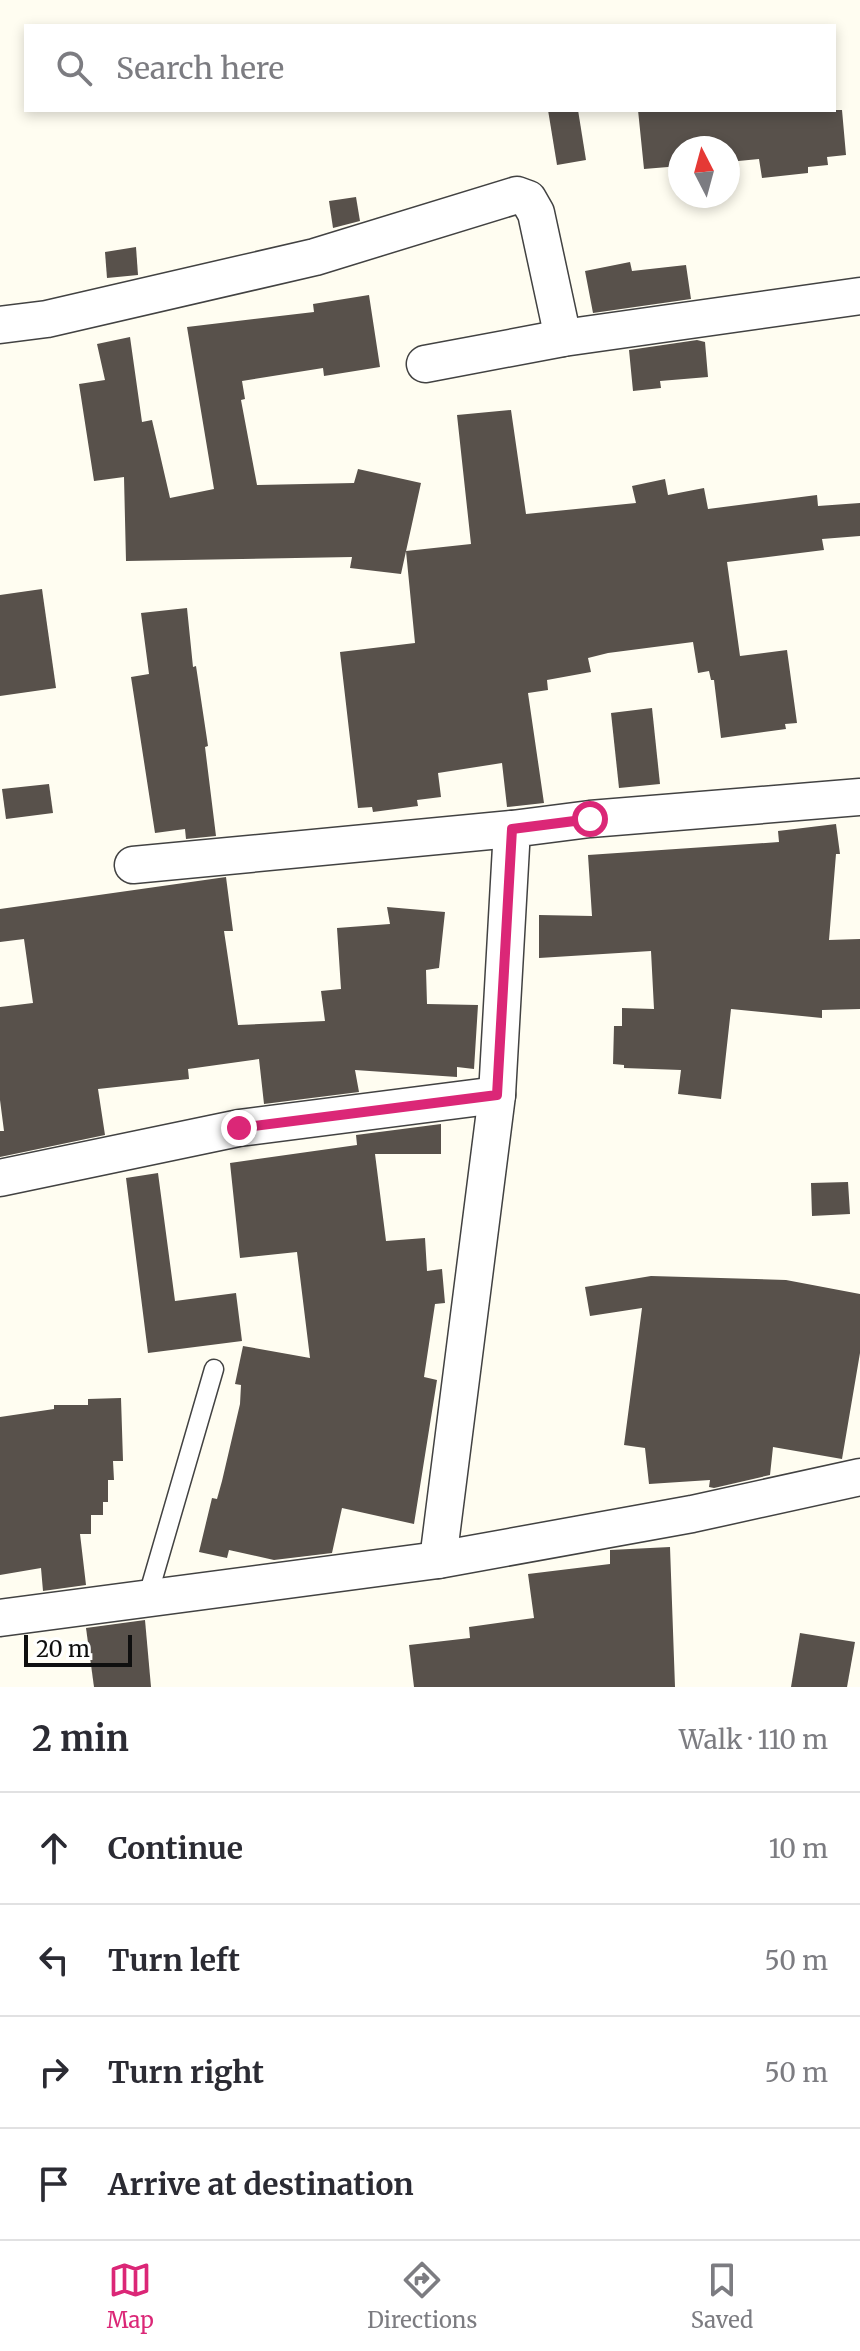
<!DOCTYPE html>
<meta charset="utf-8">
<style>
body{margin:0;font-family:Merriweather,serif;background:#f7f7f7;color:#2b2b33}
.compass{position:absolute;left:668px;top:136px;width:72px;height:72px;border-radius:50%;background:#fff;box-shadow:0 4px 12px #0003;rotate:354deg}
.scale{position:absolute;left:24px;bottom:20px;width:108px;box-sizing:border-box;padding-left:8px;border:4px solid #0f0f0f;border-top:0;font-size:22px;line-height:28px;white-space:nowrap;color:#0f0f0f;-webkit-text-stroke:6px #fff;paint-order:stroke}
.stop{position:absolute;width:24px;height:24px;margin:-18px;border:6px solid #db2777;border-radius:50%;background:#fff}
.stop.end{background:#db2777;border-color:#fff;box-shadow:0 2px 8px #0008}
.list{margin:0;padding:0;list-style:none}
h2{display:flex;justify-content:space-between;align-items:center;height:104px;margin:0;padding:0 32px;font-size:34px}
h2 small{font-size:26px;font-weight:400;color:#7c7c81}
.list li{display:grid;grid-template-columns:52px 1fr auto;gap:24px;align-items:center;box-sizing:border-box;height:112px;padding:0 32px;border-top:2px solid #e1e1e2}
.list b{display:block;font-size:30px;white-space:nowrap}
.list em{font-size:26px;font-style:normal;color:#7c7c81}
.icon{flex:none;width:44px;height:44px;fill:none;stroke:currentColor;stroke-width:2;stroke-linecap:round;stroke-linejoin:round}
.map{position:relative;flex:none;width:860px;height:1687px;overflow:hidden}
.search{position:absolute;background:#fff;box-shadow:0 4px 12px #0003;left:24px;right:24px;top:24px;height:88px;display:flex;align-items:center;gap:20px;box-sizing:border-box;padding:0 28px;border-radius:0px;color:#7c7c81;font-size:30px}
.sheet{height:552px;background:#fff}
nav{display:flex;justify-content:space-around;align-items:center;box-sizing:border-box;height:112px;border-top:2px solid #e1e1e2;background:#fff;font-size:22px;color:#7c7c81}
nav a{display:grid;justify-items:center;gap:4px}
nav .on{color:#db2777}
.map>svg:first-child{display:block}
</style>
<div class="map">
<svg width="860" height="1687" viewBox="0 0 860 1687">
<rect width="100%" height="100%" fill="#fffdf1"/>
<g fill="#58514b">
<path d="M548 110H578L586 160 557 165Z"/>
<path d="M638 110H842L846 155 827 157 828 165 808 167V173L762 178 759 159 728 162V148H680V166L644 169Z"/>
<path d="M356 197 360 221 333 228 329 201Z"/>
<path d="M136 247 138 275 107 278 105 252Z"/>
<path d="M630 262 632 271 686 265 691 299 593 313 585 271Z"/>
<path d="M369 295 380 367 324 376 323 368 242 381 245 399 241 400 257 485 354 483 358 469 421 483 401 574 350 568 352 557 126 561 124 477 94 481 79 384 105 380 97 344 130 337 142 422 152 420 170 498 214 489 187 327 314 312 313 304Z"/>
<path d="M697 340 705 342 708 377 660 381 661 388 633 391 629 350Z"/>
<path d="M511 410 526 514 636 503 632 486 665 479 668 495 704 488 708 509 817 495 818 506 860 503V536L822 539 824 550 727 562 740 656 787 650 797 723 785 724 786 729 721 738 714 680H711L709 671 698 673 693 642 608 653 588 658 591 672 547 680 548 690 528 693 544 803 507 807 502 763 438 773 441 797 417 800 418 806 373 812 372 807 358 808 340 652 415 643 406 551 471 544 457 415Z"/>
<path d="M42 589 56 688 0 696V595Z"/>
<path d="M187 608 193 667 196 666 208 746 205 747 216 836 186 839 185 829 155 833 131 677 149 674 141 613Z"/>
<path d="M652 708 660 784 619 788 611 713Z"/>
<path d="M49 784 53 813 6 819 2 789Z"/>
<path d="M836 824 840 854H836L829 940 860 939V1009L822 1010V1018L731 1009 721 1099 678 1094 681 1070 624 1068V1065L613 1064 614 1026H622V1008L654 1009 651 951 539 958V915L592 916 588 855 779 842 778 831Z"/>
<path d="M226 877 233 931H224L238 1025 325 1021 321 991 341 989 337 928 390 924 387 907 445 912 439 968 426 970 427 1004 478 1005 474 1069 457 1067V1077L355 1070 359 1092 264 1104 259 1059 188 1069 189 1079 98 1089 105 1135 0 1157V1131H4L0 1100V1007L33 1003 24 939 0 942V909Z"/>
<path d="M441 1124V1154H375L386 1241 425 1238 427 1271 442 1269 445 1303 435 1304 424 1377 437 1380 414 1524 342 1508 332 1553 274 1560 229 1550 227 1558 199 1552 212 1498 217 1499 222 1481 240 1404 241 1385 235 1384 243 1346 310 1358 297 1252 240 1258 230 1163 357 1145 356 1135Z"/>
<path d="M158 1173 175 1301 236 1293 242 1341 148 1353 126 1178Z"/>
<path d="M848 1182 850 1214 812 1216 811 1183Z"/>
<path d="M651 1276 786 1280 860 1294V1353L842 1459 773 1447 770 1475 714 1488 709 1487 710 1480 649 1484 645 1448 624 1445 642 1308 590 1316 585 1287Z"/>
<path d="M121 1398 123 1461H113L114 1480H108V1502H103V1515H91V1534H80L86 1585 43 1591 41 1568 0 1575V1417L54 1409V1405H88V1399Z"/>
<path d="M670 1547 675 1687H414L409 1645 470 1638 469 1627 534 1618 528 1574 610 1564V1550Z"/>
<path d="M145 1620 151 1687H94L86 1628Z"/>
<path d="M800 1633 855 1642 847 1687H791Z"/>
</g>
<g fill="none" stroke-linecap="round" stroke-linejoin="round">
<g stroke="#424242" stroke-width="21">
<path id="service" d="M147 1599 214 1369"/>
</g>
<g stroke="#424242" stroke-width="39">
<g id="minor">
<path d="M0 325 47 319 315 257 517 195 528 199 536 213 563 338"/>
<path d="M425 364 563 338 860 296"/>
<path d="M133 865 512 829"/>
<path d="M0 1178 239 1128 497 1095"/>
<path d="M438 1560 497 1095 512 829 590 819 860 797"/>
<path d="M0 1618 438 1560 692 1514 860 1477"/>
</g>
</g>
<use href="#service" stroke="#fff" stroke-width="18"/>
<use href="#minor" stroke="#fff" stroke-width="36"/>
</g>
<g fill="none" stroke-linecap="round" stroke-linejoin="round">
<path stroke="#db2777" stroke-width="10" d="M239 1128 497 1095 512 829 590 819"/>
</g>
</svg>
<svg class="compass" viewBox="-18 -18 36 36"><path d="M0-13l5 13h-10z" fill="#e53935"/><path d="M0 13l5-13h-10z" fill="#7c7c81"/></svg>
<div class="scale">20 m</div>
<div class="stop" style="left:590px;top:819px"></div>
<div class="stop end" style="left:239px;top:1128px"></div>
<div class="search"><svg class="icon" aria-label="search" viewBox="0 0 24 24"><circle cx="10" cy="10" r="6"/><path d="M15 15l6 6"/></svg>Search here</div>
</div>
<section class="sheet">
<h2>2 min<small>Walk · 110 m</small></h2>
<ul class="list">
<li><svg class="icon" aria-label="ahead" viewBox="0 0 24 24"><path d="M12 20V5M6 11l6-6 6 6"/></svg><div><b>Continue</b></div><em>10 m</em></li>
<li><svg class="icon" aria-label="left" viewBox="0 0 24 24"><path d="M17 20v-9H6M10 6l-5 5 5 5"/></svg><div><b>Turn left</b></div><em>50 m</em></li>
<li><svg class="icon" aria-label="right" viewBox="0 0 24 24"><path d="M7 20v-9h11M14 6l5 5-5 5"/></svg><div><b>Turn right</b></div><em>50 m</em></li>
<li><svg class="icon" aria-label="arrive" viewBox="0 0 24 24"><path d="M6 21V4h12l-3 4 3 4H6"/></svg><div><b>Arrive at destination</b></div></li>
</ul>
</section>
<nav>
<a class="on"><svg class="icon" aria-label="map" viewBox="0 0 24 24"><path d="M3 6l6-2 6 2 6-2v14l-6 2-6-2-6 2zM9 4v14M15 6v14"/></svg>Map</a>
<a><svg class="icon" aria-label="directions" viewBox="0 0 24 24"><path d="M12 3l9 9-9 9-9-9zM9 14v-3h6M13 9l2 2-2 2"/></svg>Directions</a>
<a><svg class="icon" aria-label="saved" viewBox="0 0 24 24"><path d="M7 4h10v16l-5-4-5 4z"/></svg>Saved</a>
</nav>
